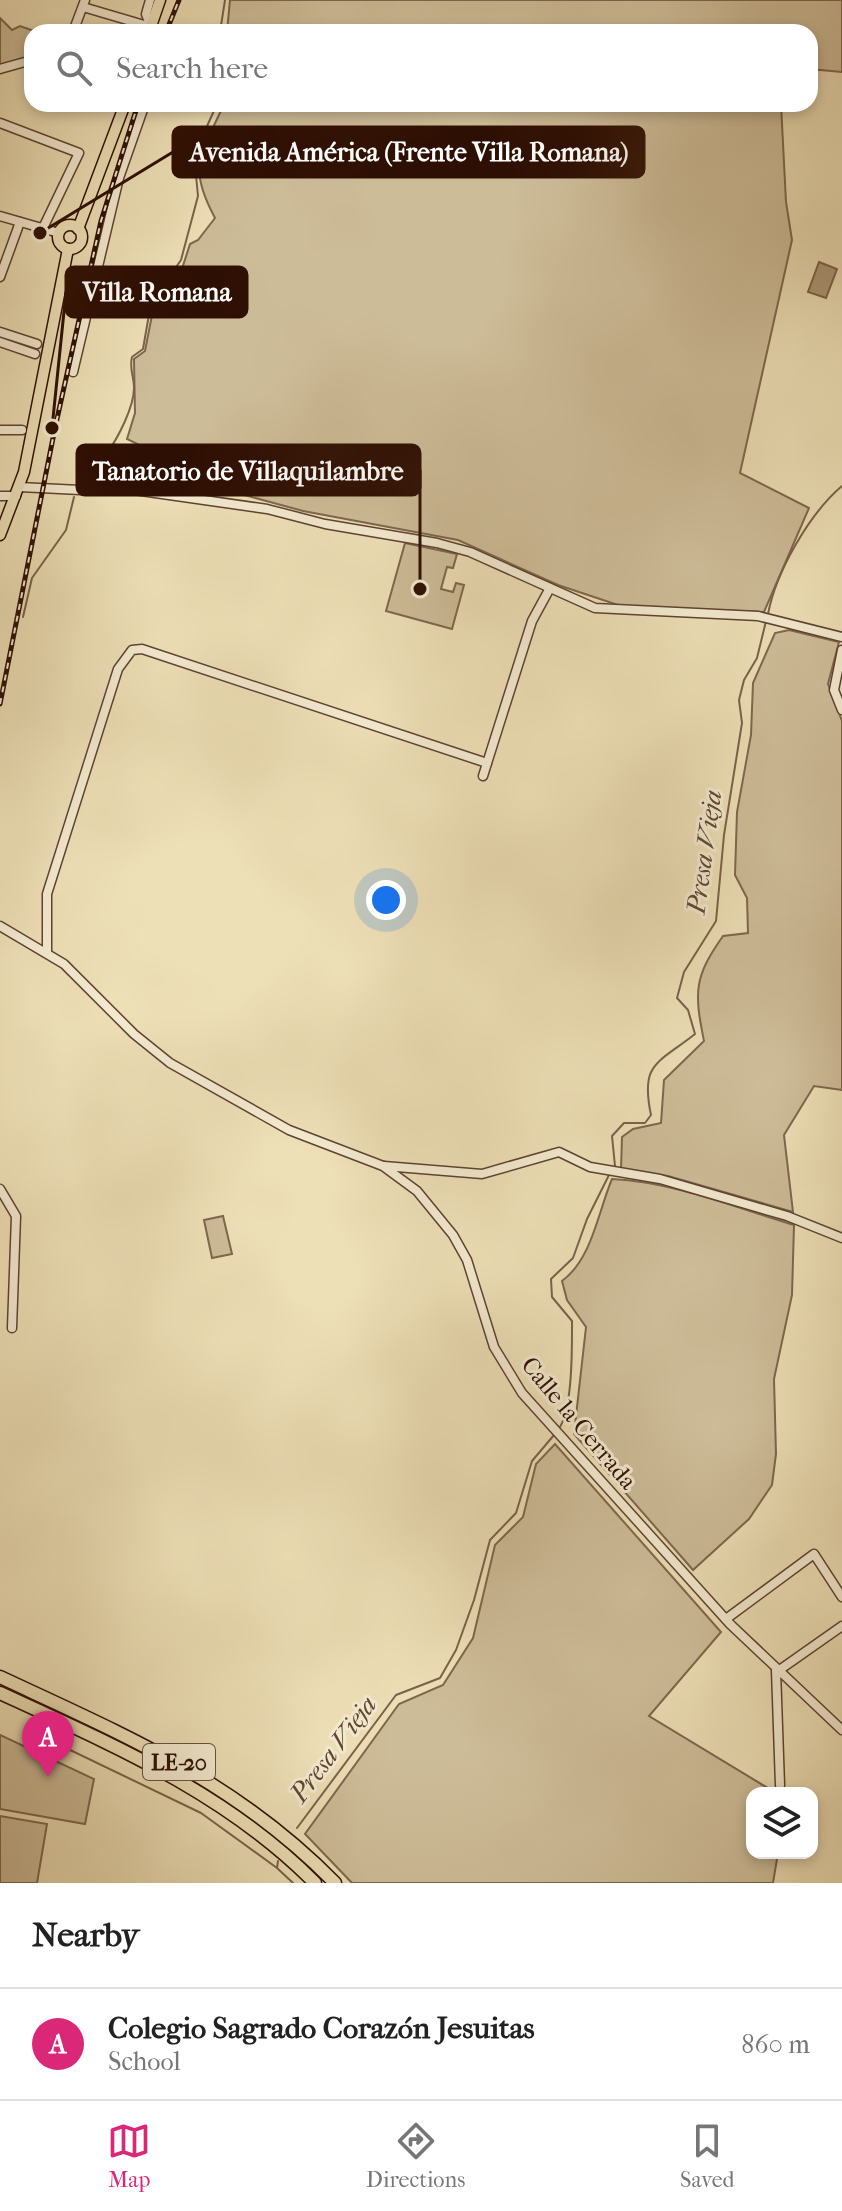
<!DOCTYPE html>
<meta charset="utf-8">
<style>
body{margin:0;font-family:"IM FELL French Canon",serif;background:#f6f6f6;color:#222}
.controls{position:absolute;right:24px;bottom:24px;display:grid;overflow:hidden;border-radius:16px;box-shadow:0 4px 12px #0003}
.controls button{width:72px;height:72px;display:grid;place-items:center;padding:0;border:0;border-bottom:2px solid #e0e0e0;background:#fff;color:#222;font:40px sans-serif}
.you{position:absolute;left:386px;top:900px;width:28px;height:28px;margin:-20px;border:6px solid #fff;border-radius:50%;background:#1a73e8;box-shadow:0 0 0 12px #1a73e833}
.badge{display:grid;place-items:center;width:52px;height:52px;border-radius:50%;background:#db2777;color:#fff;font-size:26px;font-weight:700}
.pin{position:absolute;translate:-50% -66px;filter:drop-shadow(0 2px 4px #0008)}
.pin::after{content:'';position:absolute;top:42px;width:28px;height:24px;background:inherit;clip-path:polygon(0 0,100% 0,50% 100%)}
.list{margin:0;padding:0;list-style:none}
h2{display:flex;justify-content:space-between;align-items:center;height:104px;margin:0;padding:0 32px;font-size:34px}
h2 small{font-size:26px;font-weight:400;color:#767676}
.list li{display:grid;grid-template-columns:52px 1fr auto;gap:24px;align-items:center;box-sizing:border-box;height:112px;padding:0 32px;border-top:2px solid #e0e0e0}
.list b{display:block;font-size:30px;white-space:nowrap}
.list p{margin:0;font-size:26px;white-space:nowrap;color:#767676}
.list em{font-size:26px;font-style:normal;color:#767676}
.icon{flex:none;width:44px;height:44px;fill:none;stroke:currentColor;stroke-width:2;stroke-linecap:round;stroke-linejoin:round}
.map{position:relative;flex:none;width:842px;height:1883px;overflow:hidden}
.search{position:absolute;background:#fff;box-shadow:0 4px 12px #0003;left:24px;right:24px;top:24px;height:88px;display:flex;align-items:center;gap:20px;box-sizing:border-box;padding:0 28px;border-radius:24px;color:#767676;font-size:30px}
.sheet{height:216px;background:#fff}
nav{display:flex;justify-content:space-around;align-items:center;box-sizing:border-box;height:112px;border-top:2px solid #e0e0e0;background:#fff;font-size:22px;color:#767676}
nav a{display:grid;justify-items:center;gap:4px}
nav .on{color:#db2777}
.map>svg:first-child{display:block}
</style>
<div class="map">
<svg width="842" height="1883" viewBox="0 0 842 1883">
<rect width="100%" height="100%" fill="#eddfb6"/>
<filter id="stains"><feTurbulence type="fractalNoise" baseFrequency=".0025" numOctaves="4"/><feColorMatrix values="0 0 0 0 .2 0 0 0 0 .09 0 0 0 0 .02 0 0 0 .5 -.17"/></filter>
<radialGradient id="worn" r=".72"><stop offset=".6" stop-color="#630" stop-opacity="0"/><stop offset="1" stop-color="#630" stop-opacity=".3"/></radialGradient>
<g fill="#cdbc98" stroke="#7e664e" stroke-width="2">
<path d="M230 0H842V72L810 69V32H227Z"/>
<path d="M0 18 12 30 20 26 37 32H32V56L0 66Z"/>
<path d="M224 104H781L786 202 792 240 740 473 809 508 764 612 621 606 558 585 458 540 303 511 237 493 127 439 135 413 134 359 145 351 153 310 180 275 190 244 198 240 215 218C186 164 202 154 224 104Z"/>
<path d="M405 543 457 554 453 568 447 567 441 589 453 592 456 583 464 585 452 629 386 611Z"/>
<path d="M789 630 839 642 828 684 842 721V1090L814 1086 784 1135 793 1212 668 1176 621 1169 622 1137 633 1129 661 1123 664 1080 704 1041C694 992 694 977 723 936L748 933 747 898 735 875 737 812 751 735 753 683 775 633Z"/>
<path d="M612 1179C674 1182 734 1207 794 1225L792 1295 774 1379 776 1454 772 1485 749 1519 693 1570 574 1434 586 1327 567 1300 562 1281C592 1259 598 1212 612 1179Z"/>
<path d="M223 1216 232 1254 212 1258 204 1220Z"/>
<path d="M555 1444 721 1632 649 1716 776 1793H752V1853H778L773 1883H352L305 1834 399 1704 443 1685 473 1638 495 1545 523 1517 536 1464Z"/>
<path d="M0 1735 94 1779 85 1824 0 1809Z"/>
<path d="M0 1816 47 1824 37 1883H0Z"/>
</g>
<path fill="#ac9879" stroke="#7a614a" stroke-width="2" d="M819 262 837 269 826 298 808 292Z"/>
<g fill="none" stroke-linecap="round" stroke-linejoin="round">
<g stroke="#7a614a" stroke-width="2">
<path d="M220 32 225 0"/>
<path d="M107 453C118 438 134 407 134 388 134 376 129 369 132 357L143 349 151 303 181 260 198 196 194 155 217 104"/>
<path d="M768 614C776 572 809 514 842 486"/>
<path d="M23 617 32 578 66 530 74 497"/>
<path d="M615 1166 612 1136 624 1123H645L651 1115C640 1063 657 1064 695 1034L688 1010 677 998 684 972 716 921 724 835 742 723 739 700 744 680 757 658 766 621"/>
<path d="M558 1430C573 1411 572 1347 572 1321L552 1297 551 1279 573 1258 587 1219 609 1175"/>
<path d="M39 1735 201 1813 277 1868"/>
<path d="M297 1828 396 1695 440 1678 456 1650 474 1600 490 1540 516 1513 532 1461 554 1435"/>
<path d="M278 1861 277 1868 293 1883"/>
</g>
<g stroke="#5e4330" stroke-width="11">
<g id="minor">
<path d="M150 0 146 14 151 27"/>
<path d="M83 7 151 27"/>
<path d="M73 32 85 0"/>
<path d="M0 69 32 60"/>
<path d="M0 123 79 153 43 228"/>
<path d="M0 216 59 233"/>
<path d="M0 277 20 222"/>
<path d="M0 332 37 344"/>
<path d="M0 342 35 354"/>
<path d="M73 372 119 178 145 104"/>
<path d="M0 430H22"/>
<path d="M19 487 80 490 106 486 267 509 325 524 437 543 470 552 595 608 758 616 842 637"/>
<path d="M0 496H16"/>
<path d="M842 650 834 690 842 710"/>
<path d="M483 776 532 621 550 588"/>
<path d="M0 926 64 964 134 1034 170 1063 289 1130 383 1166 417 1191 453 1235 467 1260 494 1347 522 1393 730 1624 842 1730"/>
<path d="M47 953V894L118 669 132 650 142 649 487 763"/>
<path d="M384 1166 482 1174 559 1152 590 1167 660 1179 787 1216 842 1238"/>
<path d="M0 1189 16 1216 12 1328"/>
<path d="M726 1619 814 1554 842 1597"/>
<path d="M776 1670 780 1785"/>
<path d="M778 1671 842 1626"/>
</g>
</g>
<g stroke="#2e0f03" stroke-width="13">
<g id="major">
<path d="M149 32 160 0"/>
<circle cx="70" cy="237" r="12"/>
<path d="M78 229 125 104"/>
<path d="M0 535 24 472 68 249"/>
</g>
</g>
<g stroke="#2e0f03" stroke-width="15">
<g id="highway">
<path d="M0 1677C126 1736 235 1781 335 1883"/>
<path d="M0 1693C113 1745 226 1793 315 1883"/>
</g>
</g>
<use href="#minor" stroke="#f3ead0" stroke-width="8"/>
<use href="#major" stroke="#eddfb6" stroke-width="10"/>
<use href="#highway" stroke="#eddfb6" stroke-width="12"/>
<g stroke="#2e0f03" stroke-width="5">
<g id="rail">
<path d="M166 32 179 0"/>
<path d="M0 704 55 428 101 221 138 104"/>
</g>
</g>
<use href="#rail" stroke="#f3ead0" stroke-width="2" stroke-dasharray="6" stroke-linecap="butt"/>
</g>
<g text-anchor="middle" stroke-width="6" stroke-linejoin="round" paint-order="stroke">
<rect fill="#f3ead0" stroke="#695140" stroke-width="2" x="143" y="1744" width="72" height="36" rx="6"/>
<g font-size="22" font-weight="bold" fill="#2e0f03">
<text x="179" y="1770">LE-20</text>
</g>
<g font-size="24" fill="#2e0f03" stroke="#f3ead0">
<text transform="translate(579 1423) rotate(50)" y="8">Calle la Cerrada</text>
</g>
<g font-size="26" font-style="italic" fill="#604632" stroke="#f3ead0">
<text transform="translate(704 852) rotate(-82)" y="9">Presa Vieja</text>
<text transform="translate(333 1749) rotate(-53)" y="9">Presa Vieja</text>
</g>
</g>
<path fill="none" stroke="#2e0f03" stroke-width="3" d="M40 233L173 152M52 428L66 292M420 589L420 470"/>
<g fill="#2e0f03" stroke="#f3ead0" stroke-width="3">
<circle cx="40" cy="233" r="8"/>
<circle cx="52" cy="428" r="8"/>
<circle cx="420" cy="589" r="8"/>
</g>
<g fill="#2e0f03" stroke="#2e0f03" stroke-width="3">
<rect x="173" y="127" width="471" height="50" rx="8"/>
<rect x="66" y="267" width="181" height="50" rx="8"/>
<rect x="77" y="445" width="343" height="50" rx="8"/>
</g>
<g font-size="26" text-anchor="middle" font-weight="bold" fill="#fff">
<text x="409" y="161">Avenida América (Frente Villa Romana)</text>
<text x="157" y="301">Villa Romana</text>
<text x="248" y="480">Tanatorio de Villaquilambre</text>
</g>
<rect width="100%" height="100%" filter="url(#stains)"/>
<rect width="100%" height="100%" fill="url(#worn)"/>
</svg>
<div class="controls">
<button><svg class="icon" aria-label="layers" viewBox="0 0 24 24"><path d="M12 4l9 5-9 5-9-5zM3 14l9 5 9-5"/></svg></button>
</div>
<div class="you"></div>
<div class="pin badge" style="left:48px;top:1777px">A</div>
<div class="search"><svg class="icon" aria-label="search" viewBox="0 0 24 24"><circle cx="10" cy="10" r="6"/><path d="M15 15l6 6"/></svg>Search here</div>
</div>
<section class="sheet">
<h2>Nearby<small></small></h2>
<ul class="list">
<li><span class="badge">A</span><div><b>Colegio Sagrado Corazón Jesuitas</b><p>School</p></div><em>860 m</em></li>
</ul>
</section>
<nav>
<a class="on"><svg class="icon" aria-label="map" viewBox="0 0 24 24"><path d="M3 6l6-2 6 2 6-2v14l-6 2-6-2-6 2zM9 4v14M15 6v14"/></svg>Map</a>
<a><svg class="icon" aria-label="directions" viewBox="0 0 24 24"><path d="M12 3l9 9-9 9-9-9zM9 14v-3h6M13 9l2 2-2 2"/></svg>Directions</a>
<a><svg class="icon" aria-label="saved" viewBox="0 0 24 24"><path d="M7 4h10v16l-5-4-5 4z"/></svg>Saved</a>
</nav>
